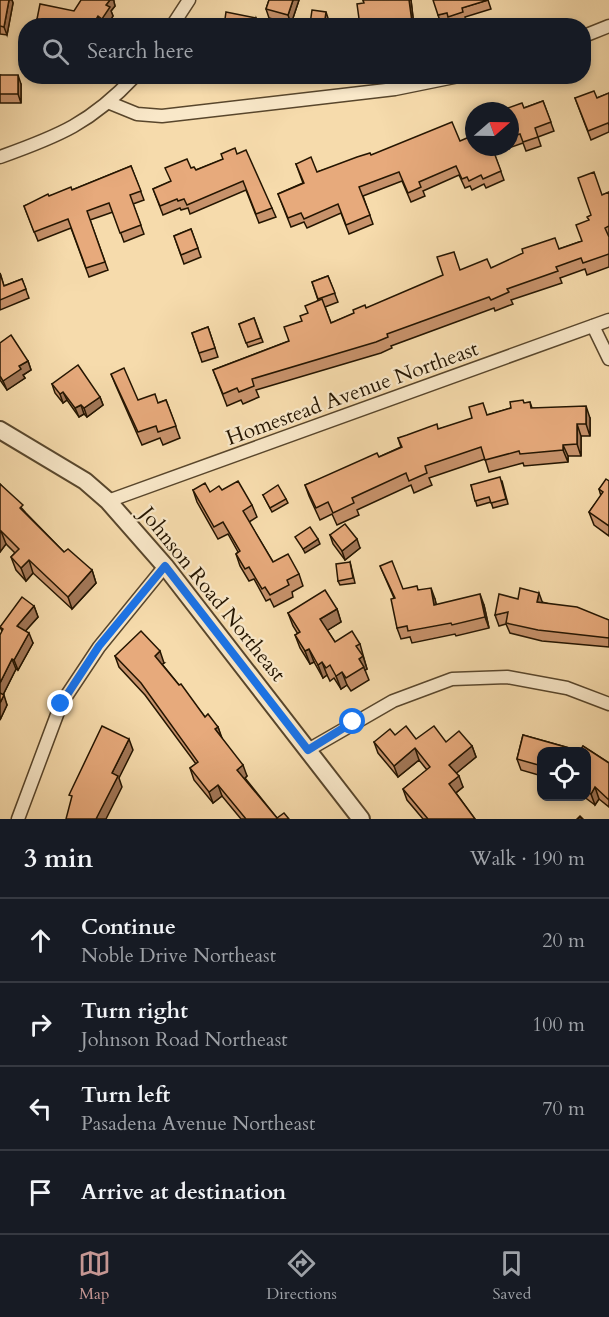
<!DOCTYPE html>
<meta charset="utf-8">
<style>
body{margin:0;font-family:Cardo,serif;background:#20242c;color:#f1f3f6}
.controls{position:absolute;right:18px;bottom:18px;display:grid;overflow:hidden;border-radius:12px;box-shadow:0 3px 9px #0003}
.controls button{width:54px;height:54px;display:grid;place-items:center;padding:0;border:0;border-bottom:2px solid #363941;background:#171b24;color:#f1f3f6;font:30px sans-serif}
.compass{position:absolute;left:465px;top:102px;width:54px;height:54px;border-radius:50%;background:#171b24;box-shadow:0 3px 9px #0003;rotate:70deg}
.stop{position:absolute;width:18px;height:18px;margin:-14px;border:4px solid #1a73e8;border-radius:50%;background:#fff}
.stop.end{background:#1a73e8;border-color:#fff;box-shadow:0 2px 6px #0008}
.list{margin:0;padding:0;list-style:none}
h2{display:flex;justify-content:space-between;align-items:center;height:78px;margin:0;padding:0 24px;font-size:26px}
h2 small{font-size:20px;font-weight:400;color:#9ea1a6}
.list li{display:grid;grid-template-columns:39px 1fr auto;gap:18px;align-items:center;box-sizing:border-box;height:84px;padding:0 24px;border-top:2px solid #363941}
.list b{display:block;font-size:22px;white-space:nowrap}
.list p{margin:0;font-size:20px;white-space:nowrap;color:#9ea1a6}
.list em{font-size:20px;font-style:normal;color:#9ea1a6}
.icon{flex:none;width:33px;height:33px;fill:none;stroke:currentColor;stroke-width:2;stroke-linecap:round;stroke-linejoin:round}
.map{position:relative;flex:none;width:609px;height:819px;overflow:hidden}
.search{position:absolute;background:#171b24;box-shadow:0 3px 9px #0003;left:18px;right:18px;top:18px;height:66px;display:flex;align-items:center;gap:15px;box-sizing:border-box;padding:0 21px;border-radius:24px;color:#9ea1a6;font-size:22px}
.sheet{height:414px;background:#171b24}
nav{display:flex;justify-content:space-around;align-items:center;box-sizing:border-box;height:84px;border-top:2px solid #363941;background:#171b24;font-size:16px;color:#9ea1a6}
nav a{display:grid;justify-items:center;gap:3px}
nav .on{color:#c59692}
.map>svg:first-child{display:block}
</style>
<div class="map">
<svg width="609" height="819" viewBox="0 0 609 819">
<rect width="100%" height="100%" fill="#f6dbac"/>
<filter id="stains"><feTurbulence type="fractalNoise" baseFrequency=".00333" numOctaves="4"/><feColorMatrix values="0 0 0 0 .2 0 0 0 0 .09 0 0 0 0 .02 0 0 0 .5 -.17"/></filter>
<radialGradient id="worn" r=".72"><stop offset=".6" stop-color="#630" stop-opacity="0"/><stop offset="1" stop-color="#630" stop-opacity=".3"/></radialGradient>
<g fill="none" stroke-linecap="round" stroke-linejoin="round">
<g stroke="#58462c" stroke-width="15">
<g id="minor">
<path d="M172 26 189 0"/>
<path d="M584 36 609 26"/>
<path d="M110 103 137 114 162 116 395 89 459 76"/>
<path d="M0 157C59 136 91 123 135 76"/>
<path d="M593 326 609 359"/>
<path d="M108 501 609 320"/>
<path d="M308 750 393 701 452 679 507 677 567 688 609 704"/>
<path d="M18 819 61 704 99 647 165 566"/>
</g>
</g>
<g stroke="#58462c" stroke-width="20">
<path id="tertiary" d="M0 430 85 481 108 501 165 566 361 819"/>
</g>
<use href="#minor" stroke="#f9e8c9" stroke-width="12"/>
<use href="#tertiary" stroke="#f9e8c9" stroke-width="16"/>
</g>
<g fill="#c7926b" stroke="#241501" stroke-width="1.5">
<path d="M0 0H12L13 3 7 35 0 34Z"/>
<path d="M269 0H299L291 24 269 18 266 9Z"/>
<path d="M363 0H411L414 26H360L364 3Z"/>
<path d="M488 0 491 9 465 17 466 21 453 26H452L450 22 441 24 438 15Z"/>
<path d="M114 2 115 6 111 11 113 16 107 26H39L37 19Z"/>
<path d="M0 75 21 84V103H0Z"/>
<path d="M609 93V132L591 140 575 98H597Z"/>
<path d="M543 101 554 131 538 137 541 146 526 151 523 143 494 153 504 180 486 188 484 184 472 190 470 186 465 188 459 175 423 191 425 196 411 202 402 181 363 196 373 224 349 234 341 213 307 228 304 222 291 227 278 194 303 183 296 164 317 172 371 155 460 141 474 147H510V111L524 108Z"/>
<path d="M237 154 272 208 276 217 259 223 246 190 190 214 188 208 181 210 180 208 163 215 153 189 170 182 191 168 196 170Z"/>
<path d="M131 166 144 200 133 204 144 234 124 242 113 212 90 220 108 270 89 277 71 228 38 241 24 206 49 196 72 190Z"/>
<path d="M609 192V267L587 275 585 269 560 278 562 283 511 300 513 304 495 311 494 308 391 346 392 348 381 353 256 390 259 397 243 404 241 400 227 406 213 370 289 341 308 313 318 300 312 282 328 276 338 302 325 307 331 323 460 270 491 268 559 249 582 241 589 220 602 195Z"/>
<path d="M191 229 201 257 184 264 174 236Z"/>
<path d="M0 273 4 286 22 279 29 298 0 310Z"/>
<path d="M254 318 263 342 248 347 239 324Z"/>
<path d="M208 327 218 357 202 362 192 333Z"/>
<path d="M0 343 28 361 31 370 23 375 25 378 7 390 0 380Z"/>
<path d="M111 374 138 400 158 403 166 400 180 438 163 445 160 438 142 445 116 386Z"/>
<path d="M52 384 100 397 103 405 87 417 84 414 79 417 67 400 63 403 55 393Z"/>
<path d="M530 402 532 408 590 418V436H581V456H568V462L524 466 523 463 489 472 485 459 429 478 432 485 414 493 411 485 357 510 359 515 337 525 332 514 320 520 309 496 305 485 379 457 401 447 398 438 439 429 511 408 524 403Z"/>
<path d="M502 481 508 504 493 508 491 502 477 506 471 485Z"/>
<path d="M609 481V536L594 525 589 512 601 496 599 489Z"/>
<path d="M0 484 26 513 64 552 92 570 96 583 72 609 33 573 26 581 16 570 11 557 15 553 6 544 0 552Z"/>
<path d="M193 490 210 492 222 490 252 505 257 517 249 522 273 562 299 574 303 586 292 592 293 597 274 607 270 599 266 601 254 579 249 581 240 566 236 554 238 552 228 534 218 539 197 502Z"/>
<path d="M263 495 286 499 288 503 272 512Z"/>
<path d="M330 535 360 548 345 560 333 544Z"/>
<path d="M350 562 355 583 340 585 338 581Z"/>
<path d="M380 566 403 589 418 590 435 599 436 605H484L489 628 456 636 455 634 412 643 410 637 401 639 397 628 394 598Z"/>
<path d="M542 602 609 620V647L542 641 510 633 506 624 499 626 495 615Z"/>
<path d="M34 606 38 617 25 631 33 643 18 670 16 669 3 695 7 705 0 720 2 631 0 627Z"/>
<path d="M337 609 341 622 327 630 335 642 360 644 367 669 365 670 369 680 351 691 347 685 341 689 334 678 330 681 327 675 323 678 314 662 310 664 300 648 295 635 298 634 293 626 288 613Z"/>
<path d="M115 656 164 663 162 664 205 717 218 727 221 737 247 776 245 778 277 818 289 819H241L222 796 213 803 194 780 190 768 196 764 145 695 119 667Z"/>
<path d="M395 735 416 739 446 742 472 746 476 757 456 773 463 787 456 793 475 819H423L407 800 403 789 427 770 419 760 398 777 378 753 374 742Z"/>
<path d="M523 735 580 751 583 746 609 763V807L599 799 595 805 583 796H586V752H542V776L521 770 517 759Z"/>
</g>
<g fill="#a27757" stroke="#241501" stroke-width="1.5">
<path d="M9 0H12L13 3 7 35 4 27Z"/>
<path d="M110 0H114V2L115 6 111 11 113 16 107 26H105L102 19 106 5Z"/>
<path d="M293 0H299L291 24 288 15Z"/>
<path d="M409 0H411L414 26H413L412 22Z"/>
<path d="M326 12 329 21V26H324Z"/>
<path d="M98 16 101 26H92Z"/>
<path d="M256 18 259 26H254Z"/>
<path d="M18 75 21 84V103L18 94Z"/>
<path d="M62 76H69L64 80Z"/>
<path d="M28 361 31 370 23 375 25 378 7 390 3 381 19 366Z"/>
<path d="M63 392 67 400 63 403 60 394Z"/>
<path d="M100 397 103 405 87 417 84 408Z"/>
<path d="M81 405 84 414 79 417 75 408Z"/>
<path d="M586 406 590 418V436L586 424Z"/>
<path d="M577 424 581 436V456L577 444Z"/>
<path d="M563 445 568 456V462L563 450Z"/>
<path d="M1 531 6 544 0 552V533Z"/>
<path d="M318 539 320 544 305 553 303 549Z"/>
<path d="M357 539 360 548 345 560 342 551Z"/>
<path d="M29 560 33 573 26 581 21 568Z"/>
<path d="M92 570 96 583 72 609 68 597Z"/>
<path d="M431 588 435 599 439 616 434 605Z"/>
<path d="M539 593 543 604 537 602Z"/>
<path d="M480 594 484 605 489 628 485 617Z"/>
<path d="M34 606 38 617 21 636 17 626Z"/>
<path d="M337 609 341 622 325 632 320 619Z"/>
<path d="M29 633 33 643 18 670 14 660Z"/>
<path d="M309 649 314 662 310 664 305 651Z"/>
<path d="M160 651 164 663 159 667 155 656Z"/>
<path d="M363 656 367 669 365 670 359 659Z"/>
<path d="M12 659 16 669 0 701V683Z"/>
<path d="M322 662 327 675 323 678 318 665Z"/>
<path d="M342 672 347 685 341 689 336 676Z"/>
<path d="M4 695 7 705 0 720V703Z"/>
<path d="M218 727 222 738 215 729Z"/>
<path d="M129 739 133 750 119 778 122 787 106 819H96L112 773Z"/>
<path d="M472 746 476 757 453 776 449 765Z"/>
<path d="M415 748 419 760 398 777 394 766Z"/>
<path d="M243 765 247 776 242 781 237 770Z"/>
<path d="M459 776 463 787 453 795 449 784Z"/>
<path d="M218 785 222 796 213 803 209 792Z"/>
<path d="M595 787 599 799 595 805 591 794Z"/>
</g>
<g fill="#e7aa7c" stroke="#241501" stroke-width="1.5">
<path d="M0 0H9L4 27 0 26Z"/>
<path d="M81 0H110L106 5 110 7 102 19 98 16 92 26H67L68 25 37 19 40 4 74 11Z"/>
<path d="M269 0H293L288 15 266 9Z"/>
<path d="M363 0H409L412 22 381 26H360L357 4 364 3Z"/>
<path d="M433 0H488L462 8 463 12 448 17 447 13 438 15Z"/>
<path d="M312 10 326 12 324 26 310 24Z"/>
<path d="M226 12 256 18 254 26H224Z"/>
<rect x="0" y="75" width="18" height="19"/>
<path d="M594 91 597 98 609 93V125L608 123 588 131 575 98Z"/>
<path d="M543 101 551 122 535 128 538 137 523 142 520 134 510 137V111H506L505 109 522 103 524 108Z"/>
<path d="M452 122 460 141 474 135V147H492L501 171 483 179 481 175 469 181 467 177 462 179 456 166 419 182 421 187 408 193 399 172 359 187 370 215 346 225 338 204 304 219 301 213 288 218 278 194 304 183 296 164 311 157 317 172 357 157 370 153 371 155Z"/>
<path d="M235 148 237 154 246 150 272 208 256 214 243 181 187 205 184 199 178 201 177 199 160 206 153 189 171 181 165 168 187 159 191 168 194 167 196 170 223 159 221 154Z"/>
<path d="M131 166 141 191 130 195 141 225 120 233 109 203 87 211 105 262 86 268 68 219 34 232 24 206 48 194 49 196 71 187 72 190Z"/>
<path d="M594 172 602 195 609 192V226L605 228 609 237V254L583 263 581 258 556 267 558 271 507 289 509 292 491 300 489 297 387 334 388 337 376 342 252 379 254 386 239 392 237 388 223 394 213 370 289 341 284 327 302 321 300 316 308 313 305 306 322 299 331 323 354 313 353 310 365 305 366 308 443 275 437 257 454 252 460 270 487 259 491 268 523 253 522 249 555 238 559 249 582 241 576 225 589 220 587 217 591 215 578 178Z"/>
<path d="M191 229 198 248 181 255 174 236Z"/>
<path d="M0 273 4 286 22 279 26 289 0 300Z"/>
<path d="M328 276 335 293 318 299 312 282Z"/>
<path d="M254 318 261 338 246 343 239 324Z"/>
<path d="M208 327 215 348 199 353 192 333Z"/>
<path d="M11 335 28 361 19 366 21 369 3 381 0 376V343Z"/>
<path d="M78 365 100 397 84 408 81 405 75 408 63 392 60 394 52 384Z"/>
<path d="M124 368 138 400 155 394 158 403 166 400 176 426 158 432 156 426 138 432 111 374Z"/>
<path d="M523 400 524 403 530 402 531 408 586 406V424H577V444L563 445V450L520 454 519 451 485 460 481 447 425 466 427 473 409 481 406 473 352 498 354 503 333 513 328 502 316 508 305 485 377 453 379 457 402 447 398 438 407 435 437 424 438 429 472 418 469 407 483 403 487 415 511 408 510 402Z"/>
<path d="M500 477 506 499 491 503 489 497 475 501 471 485Z"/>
<path d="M606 479 609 481V526L589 512 603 492 599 489Z"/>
<path d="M238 481 252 505 243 511 273 562 288 554 299 574 287 580 289 585 270 595 265 587 262 589 249 567 245 569 236 554 240 551 223 522 214 527 193 490 205 483 210 492 219 486 222 490Z"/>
<path d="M0 484 23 505 20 508 64 552 68 549 92 570 68 597 29 560 21 568 11 557 19 549 1 531 0 533Z"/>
<path d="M278 485 286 499 270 508 263 495Z"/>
<path d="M345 524 357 539 342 551 330 535Z"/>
<path d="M310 527 318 539 303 549 295 537Z"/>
<path d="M392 561 403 589 417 586 418 590 431 588 434 605 480 594 485 617 452 625 451 623 408 631 407 626 397 628 391 599 395 598 380 566Z"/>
<path d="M350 562 353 578 338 581 336 564Z"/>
<path d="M520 588 539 593 537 602 577 607 609 620V638L538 630 506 623 508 612 495 615 499 594 518 599Z"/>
<path d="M325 590 337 609 320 619 335 642 352 631 360 644 356 646 363 656 359 659 364 667 346 678 342 672 336 676 330 665 326 668 322 662 318 665 309 649 305 651 295 635 300 632 288 613Z"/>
<path d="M22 597 34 606 17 626 29 633 14 660 12 659 0 683V635L3 629 0 627Z"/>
<path d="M141 631 160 651 155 656 179 685 181 684 205 717 208 714 218 727 215 729 243 765 237 770 277 818 284 813 289 819H246L218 785 209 792 190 768 198 762 141 683 115 656Z"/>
<path d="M0 693 4 695 0 703Z"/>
<path d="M102 726 129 739 112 773 118 776 96 819H66L72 796 69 795Z"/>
<path d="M406 726 416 739 434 726 446 742 459 731 472 746 449 765 459 776 449 784 475 819H428L403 789 430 767 415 748 394 766 374 742 390 729 395 735Z"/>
<path d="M523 735 580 751 583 746 609 763V800L595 787 591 794 586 791V752H542V766L517 759Z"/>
<path d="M580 816 583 819H577Z"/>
</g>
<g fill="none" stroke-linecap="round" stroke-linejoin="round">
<path stroke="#1a73e8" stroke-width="8" d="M61 704 99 646 165 566 308 750 353 722"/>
</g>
<g text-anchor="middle" stroke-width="4.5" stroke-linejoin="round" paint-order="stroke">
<g font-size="21" fill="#241501" stroke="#f9e8c9">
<text transform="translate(352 393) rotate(-20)" y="7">Homestead Avenue Northeast</text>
<text transform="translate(213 594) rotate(51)" y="7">Johnson Road Northeast</text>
</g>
</g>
<rect width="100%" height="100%" filter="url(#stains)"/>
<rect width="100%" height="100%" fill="url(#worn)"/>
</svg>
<div class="controls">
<button><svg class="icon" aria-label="locate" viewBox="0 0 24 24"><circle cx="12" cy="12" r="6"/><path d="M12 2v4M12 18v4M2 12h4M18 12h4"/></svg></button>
</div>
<svg class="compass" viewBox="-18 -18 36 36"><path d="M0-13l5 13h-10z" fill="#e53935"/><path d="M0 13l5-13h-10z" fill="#9ea1a6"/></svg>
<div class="stop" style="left:353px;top:722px"></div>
<div class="stop end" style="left:61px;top:704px"></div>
<div class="search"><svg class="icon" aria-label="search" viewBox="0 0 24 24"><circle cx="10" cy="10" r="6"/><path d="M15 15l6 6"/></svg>Search here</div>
</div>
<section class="sheet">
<h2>3 min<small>Walk · 190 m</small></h2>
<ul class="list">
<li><svg class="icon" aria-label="ahead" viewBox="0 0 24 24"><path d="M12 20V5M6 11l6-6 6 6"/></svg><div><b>Continue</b><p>Noble Drive Northeast</p></div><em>20 m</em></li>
<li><svg class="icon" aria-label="right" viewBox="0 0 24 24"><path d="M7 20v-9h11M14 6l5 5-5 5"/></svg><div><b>Turn right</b><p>Johnson Road Northeast</p></div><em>100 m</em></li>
<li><svg class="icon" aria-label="left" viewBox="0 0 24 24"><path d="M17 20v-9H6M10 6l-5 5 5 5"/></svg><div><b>Turn left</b><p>Pasadena Avenue Northeast</p></div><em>70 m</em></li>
<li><svg class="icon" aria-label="arrive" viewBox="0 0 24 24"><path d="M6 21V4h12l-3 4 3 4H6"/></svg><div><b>Arrive at destination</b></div></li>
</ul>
</section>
<nav>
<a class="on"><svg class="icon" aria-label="map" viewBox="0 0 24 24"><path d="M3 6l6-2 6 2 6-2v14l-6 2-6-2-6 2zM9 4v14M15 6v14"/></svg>Map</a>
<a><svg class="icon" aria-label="directions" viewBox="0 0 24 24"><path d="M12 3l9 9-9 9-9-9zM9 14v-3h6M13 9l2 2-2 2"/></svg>Directions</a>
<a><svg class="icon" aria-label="saved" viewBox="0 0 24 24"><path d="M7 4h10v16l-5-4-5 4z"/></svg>Saved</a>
</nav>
